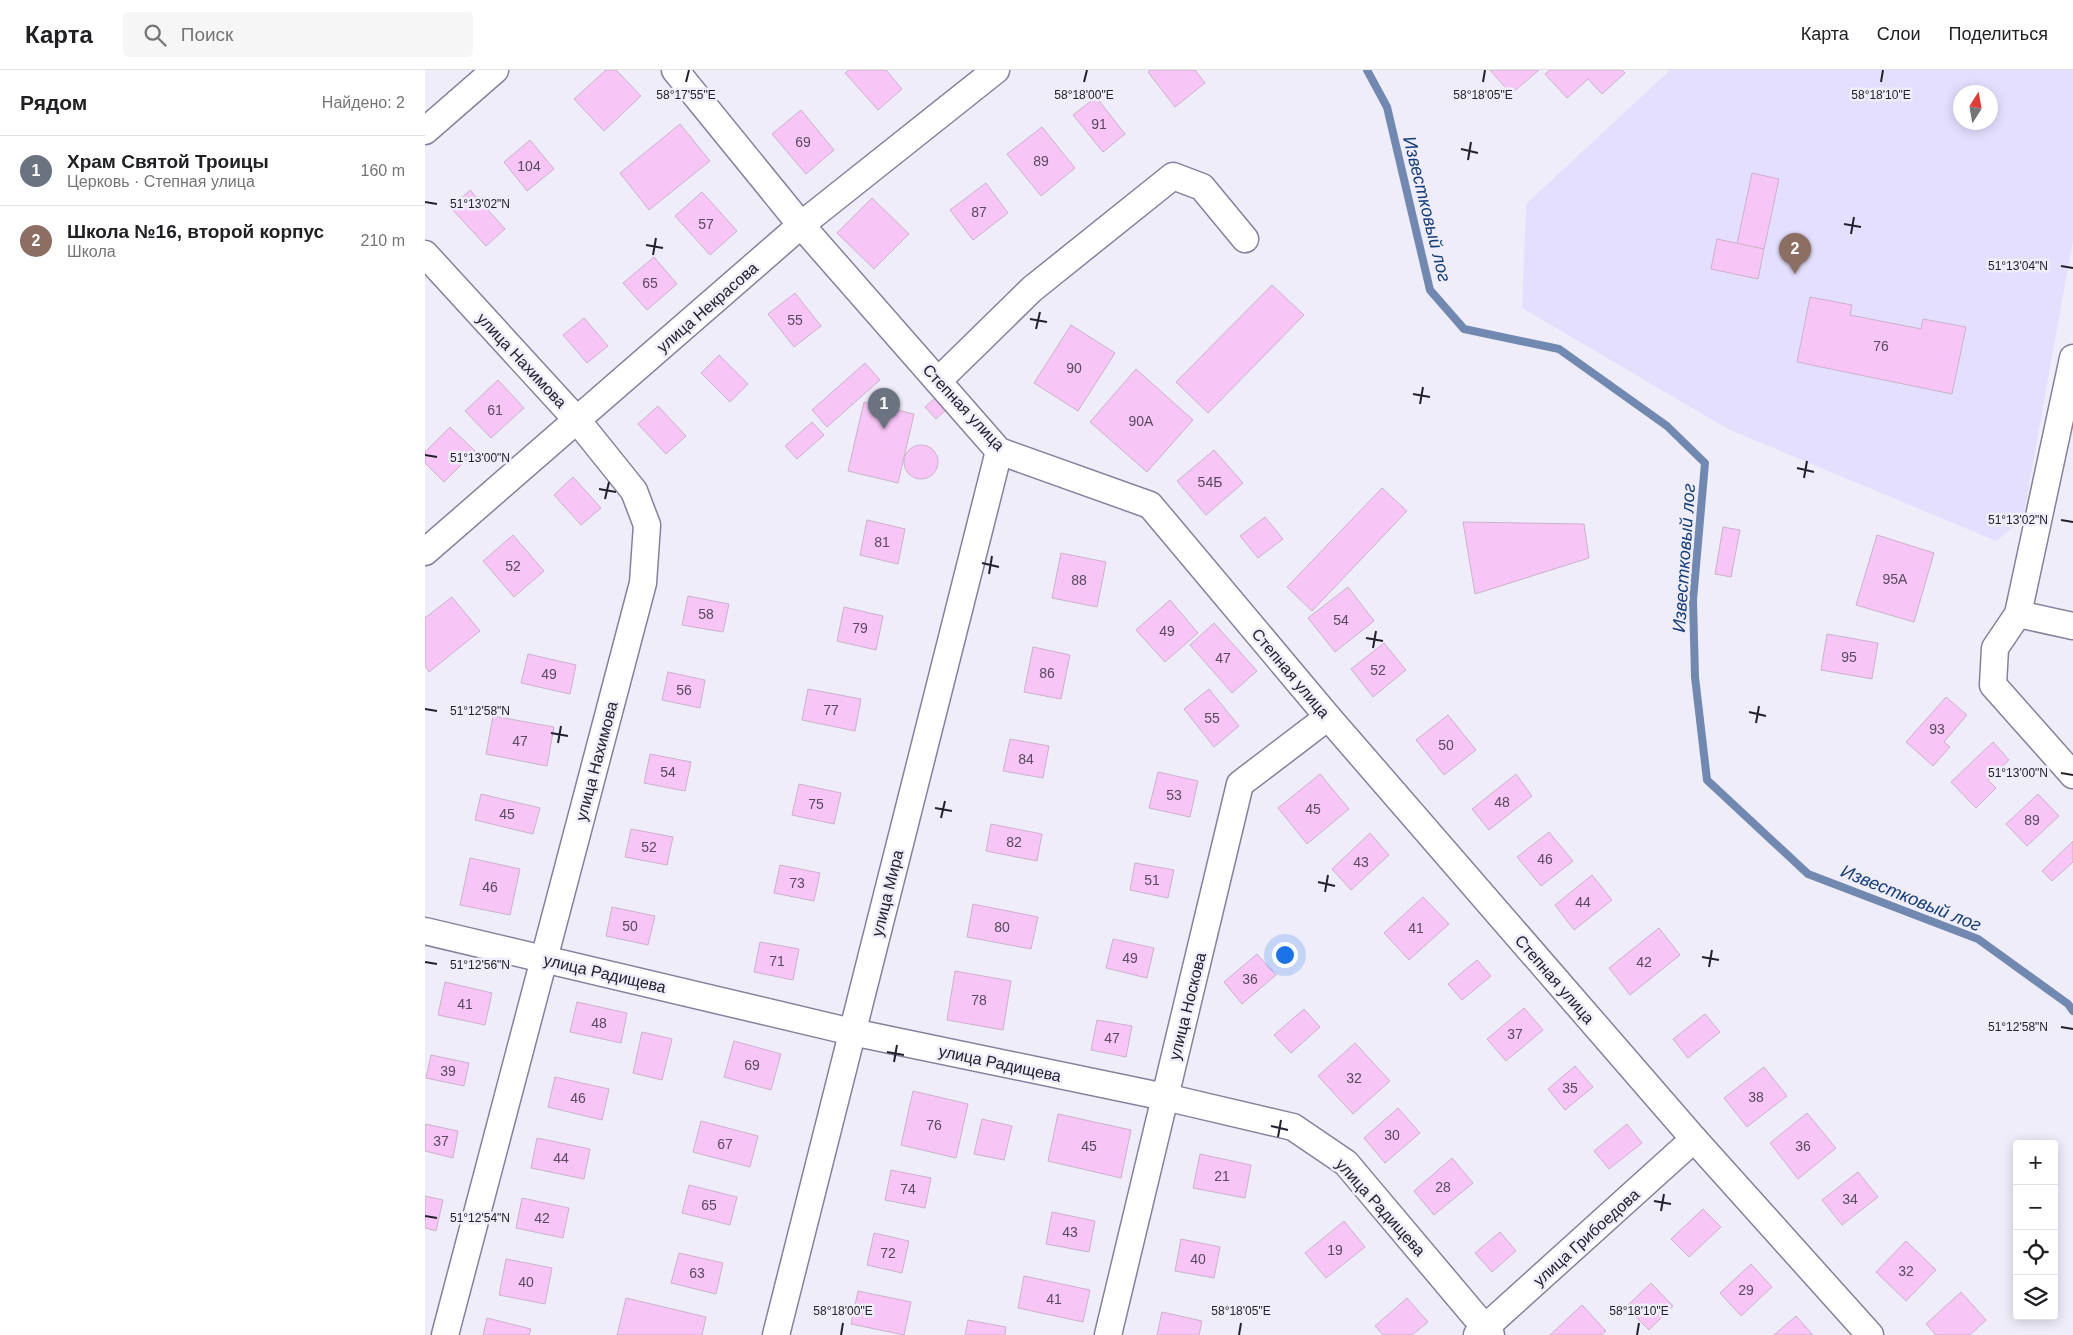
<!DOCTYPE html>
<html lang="ru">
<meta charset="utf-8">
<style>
body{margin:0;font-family:Arial,sans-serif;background:#f6f6f6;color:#202124}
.controls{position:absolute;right:15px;bottom:15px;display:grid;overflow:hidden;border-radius:5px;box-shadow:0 2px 12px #0003}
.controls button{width:45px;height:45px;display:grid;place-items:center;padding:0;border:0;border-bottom:1px solid #e0e0e0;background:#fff;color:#202124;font:25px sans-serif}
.compass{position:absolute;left:1528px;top:15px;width:45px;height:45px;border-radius:50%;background:#fff;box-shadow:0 2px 12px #0003;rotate:11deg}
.you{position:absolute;left:859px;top:884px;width:18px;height:18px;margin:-12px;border:4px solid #fff;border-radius:50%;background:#1a73e8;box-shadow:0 0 0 8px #1a73e833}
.badge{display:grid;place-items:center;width:32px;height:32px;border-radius:50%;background:#7c3aed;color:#fff;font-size:16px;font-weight:700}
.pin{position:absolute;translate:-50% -41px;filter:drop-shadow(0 1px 2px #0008)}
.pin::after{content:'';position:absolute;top:26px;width:18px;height:15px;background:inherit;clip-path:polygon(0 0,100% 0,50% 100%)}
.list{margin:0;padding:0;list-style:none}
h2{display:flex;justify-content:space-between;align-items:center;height:65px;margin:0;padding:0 20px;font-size:21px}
h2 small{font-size:16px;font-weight:400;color:#757577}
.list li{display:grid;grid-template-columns:32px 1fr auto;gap:15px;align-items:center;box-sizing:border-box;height:70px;padding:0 20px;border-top:1px solid #e0e0e0}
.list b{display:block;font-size:19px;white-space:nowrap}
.list p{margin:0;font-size:16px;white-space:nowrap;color:#757577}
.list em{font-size:16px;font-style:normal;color:#757577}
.icon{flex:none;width:28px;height:28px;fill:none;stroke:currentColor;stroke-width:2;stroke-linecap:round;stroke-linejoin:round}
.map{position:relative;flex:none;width:1648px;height:1265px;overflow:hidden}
header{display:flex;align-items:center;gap:30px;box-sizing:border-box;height:70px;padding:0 25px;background:#fff;border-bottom:1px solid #e0e0e0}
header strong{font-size:24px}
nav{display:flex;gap:28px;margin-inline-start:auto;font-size:18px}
.search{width:350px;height:45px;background:#f6f6f6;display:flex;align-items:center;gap:12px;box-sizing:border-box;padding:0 18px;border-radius:5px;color:#757577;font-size:19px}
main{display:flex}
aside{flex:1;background:#fff}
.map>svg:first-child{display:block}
</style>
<header>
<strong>Карта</strong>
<div class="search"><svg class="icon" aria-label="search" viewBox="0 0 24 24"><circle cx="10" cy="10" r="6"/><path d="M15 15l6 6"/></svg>Поиск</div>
<nav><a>Карта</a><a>Слои</a><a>Поделиться</a></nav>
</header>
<main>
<aside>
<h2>Рядом<small>Найдено: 2</small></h2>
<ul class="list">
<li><span class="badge" style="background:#6b7280">1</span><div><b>Храм Святой Троицы</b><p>Церковь · Степная улица</p></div><em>160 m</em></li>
<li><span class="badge" style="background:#8d6e63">2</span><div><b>Школа №16, второй корпус</b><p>Школа</p></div><em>210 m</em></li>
</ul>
</aside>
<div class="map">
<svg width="1648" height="1265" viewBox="0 0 1648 1265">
<rect width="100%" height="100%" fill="#efedfa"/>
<path fill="#e5dfff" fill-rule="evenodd" d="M1245 0H1648V170L1598 449 1571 471 1303 359 1097 238 1101 134ZM1536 22H1566V52H1536Z"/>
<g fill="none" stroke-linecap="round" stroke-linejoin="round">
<path stroke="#7189b1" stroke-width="8" d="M942 0 962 37 1005 220 1039 259 1134 279 1242 356 1280 393 1268 530 1270 607 1282 710 1383 804 1553 869 1643 934 1648 941"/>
</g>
<g fill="#f7c5f6" stroke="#ccb2cb">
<path d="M181 0H191L216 26 179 61 149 29Z"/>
<path d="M424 0H461L477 19 453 40 420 3Z"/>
<path d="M725 0H770L780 13 750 37 723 2Z"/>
<path d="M1065 0H1114L1086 24Z"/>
<path d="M1125 0H1197L1200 3 1177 24 1163 9 1142 28 1120 4Z"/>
<path d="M671 27 700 64 678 82 648 45Z"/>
<path d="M376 40 409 80 381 104 347 64Z"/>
<path d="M255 54 285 91 224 140 195 103Z"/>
<path d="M617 57 650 98 616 126 582 84Z"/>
<path d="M105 70 129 99 102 121 79 92Z"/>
<path d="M1327 103 1354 109 1339 179 1312 174Z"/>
<path d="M561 113 583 143 548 170 525 140Z"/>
<path d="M45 120 80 159 61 176 26 138Z"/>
<path d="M277 122 312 161 285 185 250 146Z"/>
<path d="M447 128 484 164 449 199 412 163Z"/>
<path d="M1292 169 1339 179 1333 209 1286 199Z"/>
<path d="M229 187 252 214 222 240 198 213Z"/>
<path d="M847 215 879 245 783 343 751 312Z"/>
<path d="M370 223 396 256 369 277 343 244Z"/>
<path d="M1385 227 1427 235 1425 245 1496 259 1498 249 1541 257 1527 324 1372 292Z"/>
<path d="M159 248 183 276 162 293 138 265Z"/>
<path d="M646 255 690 283 653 341 609 313Z"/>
<path d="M294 285 323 314 305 332 276 303Z"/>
<path d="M440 293 455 310 402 357 387 340Z"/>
<path d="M711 299 768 350 722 402 665 352Z"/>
<path d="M73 310 99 338 66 368 40 341Z"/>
<path d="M512 326 523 338 511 349 500 337Z"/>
<path d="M439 332 489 344 473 413 423 401Z"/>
<path d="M233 336 261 366 241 384 213 354Z"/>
<path d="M387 352 399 365 372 389 360 376Z"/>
<path d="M25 357 50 381 19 412 0 393V382Z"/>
<circle cx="496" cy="392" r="17"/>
<path d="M789 380 818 413 781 445 752 411Z"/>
<path d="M148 407 176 438 156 455 129 425Z"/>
<path d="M957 418 982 441 887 541 862 517Z"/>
<path d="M840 447 858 469 833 488 815 466Z"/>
<path d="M442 450 480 459 473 494 435 485Z"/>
<path d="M1038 452 1159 454 1164 488 1050 524Z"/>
<path d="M1298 457 1315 460 1306 507 1290 504Z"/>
<path d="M88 465 119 501 89 527 58 491Z"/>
<path d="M1452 465 1509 483 1489 552 1431 535Z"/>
<path d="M636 483 681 492 672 537 627 528Z"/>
<path d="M923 517 949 551 910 582 883 548Z"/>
<path d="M263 526 304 534 298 562 257 555Z"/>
<path d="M27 527 55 561 4 602 0 596V548Z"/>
<path d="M745 530 773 563 740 592 711 560Z"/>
<path d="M419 537 458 546 451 580 412 571Z"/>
<path d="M789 553 832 601 807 623 765 575Z"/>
<path d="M1402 564 1453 573 1447 609 1396 600Z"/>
<path d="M959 573 981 600 948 627 926 599Z"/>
<path d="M608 577 645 585 636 629 599 622Z"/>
<path d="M103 584 151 595 145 624 96 613Z"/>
<path d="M243 602 280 610 275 638 237 630Z"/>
<path d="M383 619 436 629 430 661 377 650Z"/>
<path d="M784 619 814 656 789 677 759 639Z"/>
<path d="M1521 627 1542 645 1519 672 1525 677 1508 696 1481 672Z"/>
<path d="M1023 645 1051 680 1019 705 991 670Z"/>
<path d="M68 646 129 657 122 696 61 684Z"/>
<path d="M585 669 624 676 618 708 578 701Z"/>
<path d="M1568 672 1584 690 1563 710 1571 718 1551 738 1526 712Z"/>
<path d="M225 684 266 692 260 721 219 713Z"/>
<path d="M733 702 773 711 765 747 724 738Z"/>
<path d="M895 704 924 739 882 774 853 738Z"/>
<path d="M1091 704 1107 726 1064 760 1047 739Z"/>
<path d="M374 714 416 723 409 754 367 745Z"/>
<path d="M56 724 115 738 108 764 50 750Z"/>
<path d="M1613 724 1634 746 1602 776 1581 754Z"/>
<path d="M566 754 617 764 612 791 561 781Z"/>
<path d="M206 759 248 767 242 795 200 787Z"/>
<path d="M1124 762 1148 791 1116 816 1092 787Z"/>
<path d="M945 763 964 785 926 820 907 799Z"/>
<path d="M1648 771V792L1627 811 1617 801Z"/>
<path d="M45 788 95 799 85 845 35 835Z"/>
<path d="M710 793 749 800 743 828 705 820Z"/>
<path d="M355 795 395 803 389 831 349 823Z"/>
<path d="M1167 805 1187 830 1149 860 1130 835Z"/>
<path d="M998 827 1024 854 984 890 959 863Z"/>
<path d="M548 834 613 847 606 879 542 867Z"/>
<path d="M187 837 230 846 223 875 181 866Z"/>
<path d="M1234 858 1255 885 1205 925 1184 898Z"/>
<path d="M688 869 729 878 722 908 681 898Z"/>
<path d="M335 872 374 879 368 910 329 902Z"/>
<path d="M832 884 851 905 817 934 799 912Z"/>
<path d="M1052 890 1066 906 1037 930 1023 914Z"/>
<path d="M530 901 586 911 578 960 522 950Z"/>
<path d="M20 912 67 923 60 955 13 945Z"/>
<path d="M152 932 202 943 196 973 145 962Z"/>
<path d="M1099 938 1118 960 1081 991 1062 969Z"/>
<path d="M879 939 895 957 866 983 849 965Z"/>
<path d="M1280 944 1295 962 1263 988 1248 969Z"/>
<path d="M672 950 707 956 701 987 666 980Z"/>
<path d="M217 962 247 969 237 1010 208 1003Z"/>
<path d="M309 971 356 984 346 1020 299 1007Z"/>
<path d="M930 973 965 1011 928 1044 893 1006Z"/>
<path d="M6 985 44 993 39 1016 1 1008Z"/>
<path d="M1150 996 1168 1017 1140 1040 1123 1019Z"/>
<path d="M1339 997 1362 1026 1322 1057 1299 1028Z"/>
<path d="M130 1007 184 1019 177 1050 123 1037Z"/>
<path d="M488 1021 543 1034 531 1088 476 1075Z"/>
<path d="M973 1038 995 1063 960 1093 939 1068Z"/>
<path d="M1382 1043 1411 1078 1373 1109 1345 1073Z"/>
<path d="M633 1044 706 1060 696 1108 623 1091Z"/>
<path d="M557 1049 587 1056 579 1090 549 1084Z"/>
<path d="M276 1051 333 1066 325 1097 268 1082Z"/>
<path d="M0 1054 33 1061 28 1088 0 1081Z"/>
<path d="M1202 1054 1217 1073 1184 1099 1169 1081Z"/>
<path d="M112 1068 165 1079 159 1109 106 1098Z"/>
<path d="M775 1084 826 1095 820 1128 768 1118Z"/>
<path d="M1027 1088 1048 1113 1009 1145 989 1121Z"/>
<path d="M466 1100 506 1108 500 1138 460 1130Z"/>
<path d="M1433 1102 1453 1127 1417 1155 1397 1130Z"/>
<path d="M264 1115 312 1127 305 1155 257 1143Z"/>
<path d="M0 1126 18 1130 11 1161 0 1158Z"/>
<path d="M97 1128 144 1138 138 1168 91 1158Z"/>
<path d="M1278 1139 1296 1157 1264 1187 1246 1169Z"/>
<path d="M627 1142 670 1151 664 1182 621 1174Z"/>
<path d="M919 1151 940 1177 901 1208 880 1183Z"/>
<path d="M1075 1162 1091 1181 1067 1202 1050 1183Z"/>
<path d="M449 1163 484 1171 477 1203 442 1195Z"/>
<path d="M756 1169 795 1177 789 1208 750 1201Z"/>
<path d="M1481 1171 1511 1200 1481 1231 1451 1202Z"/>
<path d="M254 1183 298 1193 291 1224 246 1213Z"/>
<path d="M81 1189 127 1198 120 1234 74 1225Z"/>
<path d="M1326 1194 1347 1217 1316 1246 1295 1223Z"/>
<path d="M599 1206 665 1220 658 1252 593 1238Z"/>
<path d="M1226 1213 1248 1236 1224 1260 1201 1237Z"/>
<path d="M433 1221 486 1232 479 1265 426 1254Z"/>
<path d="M1536 1222 1561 1250 1545 1265H1511L1501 1254Z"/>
<path d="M201 1228 281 1247 277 1265H192Z"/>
<path d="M982 1228 1003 1252 987 1265H958L950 1256Z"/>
<path d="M1157 1235 1181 1261 1176 1265H1125Z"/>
<path d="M737 1242 777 1251 774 1265H732Z"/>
<path d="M1371 1246 1388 1265H1349Z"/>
<path d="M62 1248 106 1259 104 1265H58Z"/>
<path d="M543 1250 581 1257 580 1265H540Z"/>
</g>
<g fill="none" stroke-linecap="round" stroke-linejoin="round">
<g stroke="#86809d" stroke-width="29">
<g id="minor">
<path d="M250 0 376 155 574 381 725 435 903 647 1269 1069 1445 1265"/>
<path d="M0 61 70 0"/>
<path d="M0 184 152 350 209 421 222 455 218 513 20 1265"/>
<path d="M1648 288 1593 544 1570 578 1568 615 1648 705"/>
<path d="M513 311 607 219 748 106 777 117 820 169"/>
<path d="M0 482 376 155 571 0"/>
<path d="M1593 544 1648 556"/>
<path d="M0 861 427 962 740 1027 868 1057 921 1093 1066 1265"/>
<path d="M351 1265 574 381"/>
<path d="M683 1265 815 714 903 647"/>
<path d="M1052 1265 1269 1069"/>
</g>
</g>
<use href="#minor" stroke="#fff" stroke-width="26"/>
</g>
<path fill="none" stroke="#23212d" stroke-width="2" d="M261 12 264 0M659 12 662 0M1058 12 1060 0M1456 12 1458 0M1036 79 1053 83M1043 90 1046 72M0 132 12 134M1419 154 1436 157M1426 164 1429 147M221 175 238 178M228 185 231 168M1636 196 1648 198M605 249 622 252M611 259 615 242M988 324 1005 327M995 334 998 317M0 385 12 387M1372 398 1389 402M1379 408 1382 391M174 419 191 422M180 429 184 412M1636 450 1648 452M557 493 574 497M564 504 567 486M941 568 958 571M948 578 951 561M0 639 12 641M1324 642 1341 646M1331 653 1334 636M126 663 143 666M133 673 136 656M1636 703 1648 705M510 738 527 741M516 748 520 731M893 812 910 816M900 822 903 805M1277 887 1294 890M0 892 12 894M1284 897 1287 880M1636 957 1648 959M462 982 479 985M469 992 472 975M846 1056 863 1060M853 1067 856 1050M1229 1131 1246 1134M1236 1141 1239 1124M0 1146 12 1148M416 1265 418 1253M814 1265 816 1253M1212 1265 1214 1253"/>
<g text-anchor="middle" stroke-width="5" stroke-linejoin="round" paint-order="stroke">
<g font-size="14" fill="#584a5f">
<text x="674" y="59">91</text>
<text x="378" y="77">69</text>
<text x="616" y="96">89</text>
<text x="104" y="101">104</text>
<text x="554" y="147">87</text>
<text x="281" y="159">57</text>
<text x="225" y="218">65</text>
<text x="370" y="255">55</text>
<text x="1456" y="281">76</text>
<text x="649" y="303">90</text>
<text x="70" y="345">61</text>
<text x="716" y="356">90А</text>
<text x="785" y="417">54Б</text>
<text x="457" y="477">81</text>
<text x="88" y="501">52</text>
<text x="1470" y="514">95А</text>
<text x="654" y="515">88</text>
<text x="281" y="549">58</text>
<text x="916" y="555">54</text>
<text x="435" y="563">79</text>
<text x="742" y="566">49</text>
<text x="1424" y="592">95</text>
<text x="798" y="593">47</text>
<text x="953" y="605">52</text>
<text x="622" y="608">86</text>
<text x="124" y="609">49</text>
<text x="259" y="625">56</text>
<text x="406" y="645">77</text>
<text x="787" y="653">55</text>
<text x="1512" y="664">93</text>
<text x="95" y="676">47</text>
<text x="1021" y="680">50</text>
<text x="601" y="694">84</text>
<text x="243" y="707">54</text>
<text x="749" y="730">53</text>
<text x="1077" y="737">48</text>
<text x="391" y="739">75</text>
<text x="888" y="744">45</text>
<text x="82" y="749">45</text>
<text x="1607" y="755">89</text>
<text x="589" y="777">82</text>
<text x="224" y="782">52</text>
<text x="1120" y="794">46</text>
<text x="936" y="797">43</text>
<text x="727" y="815">51</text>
<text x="372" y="818">73</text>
<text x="65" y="822">46</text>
<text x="1158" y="837">44</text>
<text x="205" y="861">50</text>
<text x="577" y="862">80</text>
<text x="991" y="863">41</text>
<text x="705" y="893">49</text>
<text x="352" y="896">71</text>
<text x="1219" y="897">42</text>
<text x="825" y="914">36</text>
<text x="554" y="935">78</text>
<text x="40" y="939">41</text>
<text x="174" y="958">48</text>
<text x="1090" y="969">37</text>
<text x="687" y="973">47</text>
<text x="327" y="1000">69</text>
<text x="23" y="1006">39</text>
<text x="929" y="1013">32</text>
<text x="1145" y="1023">35</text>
<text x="1331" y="1032">38</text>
<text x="153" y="1033">46</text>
<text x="509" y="1060">76</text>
<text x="967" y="1070">30</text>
<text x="16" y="1076">37</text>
<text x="300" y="1079">67</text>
<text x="664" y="1081">45</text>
<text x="1378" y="1081">36</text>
<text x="136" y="1093">44</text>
<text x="797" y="1111">21</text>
<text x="1018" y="1122">28</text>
<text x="483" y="1124">74</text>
<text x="1425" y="1134">34</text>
<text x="284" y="1140">65</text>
<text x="117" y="1153">42</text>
<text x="645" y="1167">43</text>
<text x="910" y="1185">19</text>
<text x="463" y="1188">72</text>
<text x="773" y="1194">40</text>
<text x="1481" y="1206">32</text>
<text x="272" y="1208">63</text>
<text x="101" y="1217">40</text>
<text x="1321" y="1225">29</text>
<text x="629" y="1234">41</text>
</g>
<g font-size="16" fill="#23212d" stroke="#efedfa">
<text transform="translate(282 237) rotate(-41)" y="6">улица Некрасова</text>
<text transform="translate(97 290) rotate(47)" y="6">улица Нахимова</text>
<text transform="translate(539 337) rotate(47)" y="6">Степная улица</text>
<text transform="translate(866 603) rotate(50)" y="6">Степная улица</text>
<text transform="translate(171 691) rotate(-75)" y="6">улица Нахимова</text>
<text transform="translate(462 823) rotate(-76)" y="6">улица Мира</text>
<text transform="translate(180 903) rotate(13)" y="6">улица Радищева</text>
<text transform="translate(1130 909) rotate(49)" y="6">Степная улица</text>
<text transform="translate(762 936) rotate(-76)" y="6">улица Носкова</text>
<text transform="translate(575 993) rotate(12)" y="6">улица Радищева</text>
<text transform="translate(956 1137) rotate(48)" y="6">улица Радищева</text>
<text transform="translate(1161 1167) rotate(-42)" y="6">улица Грибоедова</text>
</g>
<g font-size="18" font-style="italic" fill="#133c7a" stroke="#efedfa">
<text transform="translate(1002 139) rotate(76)" y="6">Известковый лог</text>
<text transform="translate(1259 488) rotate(-86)" y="6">Известковый лог</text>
<text transform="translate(1486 828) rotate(22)" y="6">Известковый лог</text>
</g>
</g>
<g font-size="12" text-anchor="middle" fill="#23212d" stroke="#efedfa" stroke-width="5" stroke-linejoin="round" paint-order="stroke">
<text x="261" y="29">58°17'55"E</text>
<text x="659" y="29">58°18'00"E</text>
<text x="1058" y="29">58°18'05"E</text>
<text x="1456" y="29">58°18'10"E</text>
<text x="55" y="138">51°13'02"N</text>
<text x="1593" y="200">51°13'04"N</text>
<text x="55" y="392">51°13'00"N</text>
<text x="1593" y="454">51°13'02"N</text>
<text x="55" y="645">51°12'58"N</text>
<text x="1593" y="707">51°13'00"N</text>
<text x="55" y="899">51°12'56"N</text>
<text x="1593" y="961">51°12'58"N</text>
<text x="55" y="1152">51°12'54"N</text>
<text x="418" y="1245">58°18'00"E</text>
<text x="816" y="1245">58°18'05"E</text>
<text x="1214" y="1245">58°18'10"E</text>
</g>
</svg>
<div class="controls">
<button>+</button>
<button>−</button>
<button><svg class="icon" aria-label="locate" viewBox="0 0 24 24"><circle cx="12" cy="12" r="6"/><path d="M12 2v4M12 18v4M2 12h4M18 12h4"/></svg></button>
<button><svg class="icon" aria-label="layers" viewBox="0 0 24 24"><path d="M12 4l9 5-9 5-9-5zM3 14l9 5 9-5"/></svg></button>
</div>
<svg class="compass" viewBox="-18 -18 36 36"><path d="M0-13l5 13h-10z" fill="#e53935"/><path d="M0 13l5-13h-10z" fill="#757577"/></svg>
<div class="you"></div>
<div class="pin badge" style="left:459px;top:359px;background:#6b7280">1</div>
<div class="pin badge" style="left:1370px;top:204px;background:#8d6e63">2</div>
</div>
</main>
